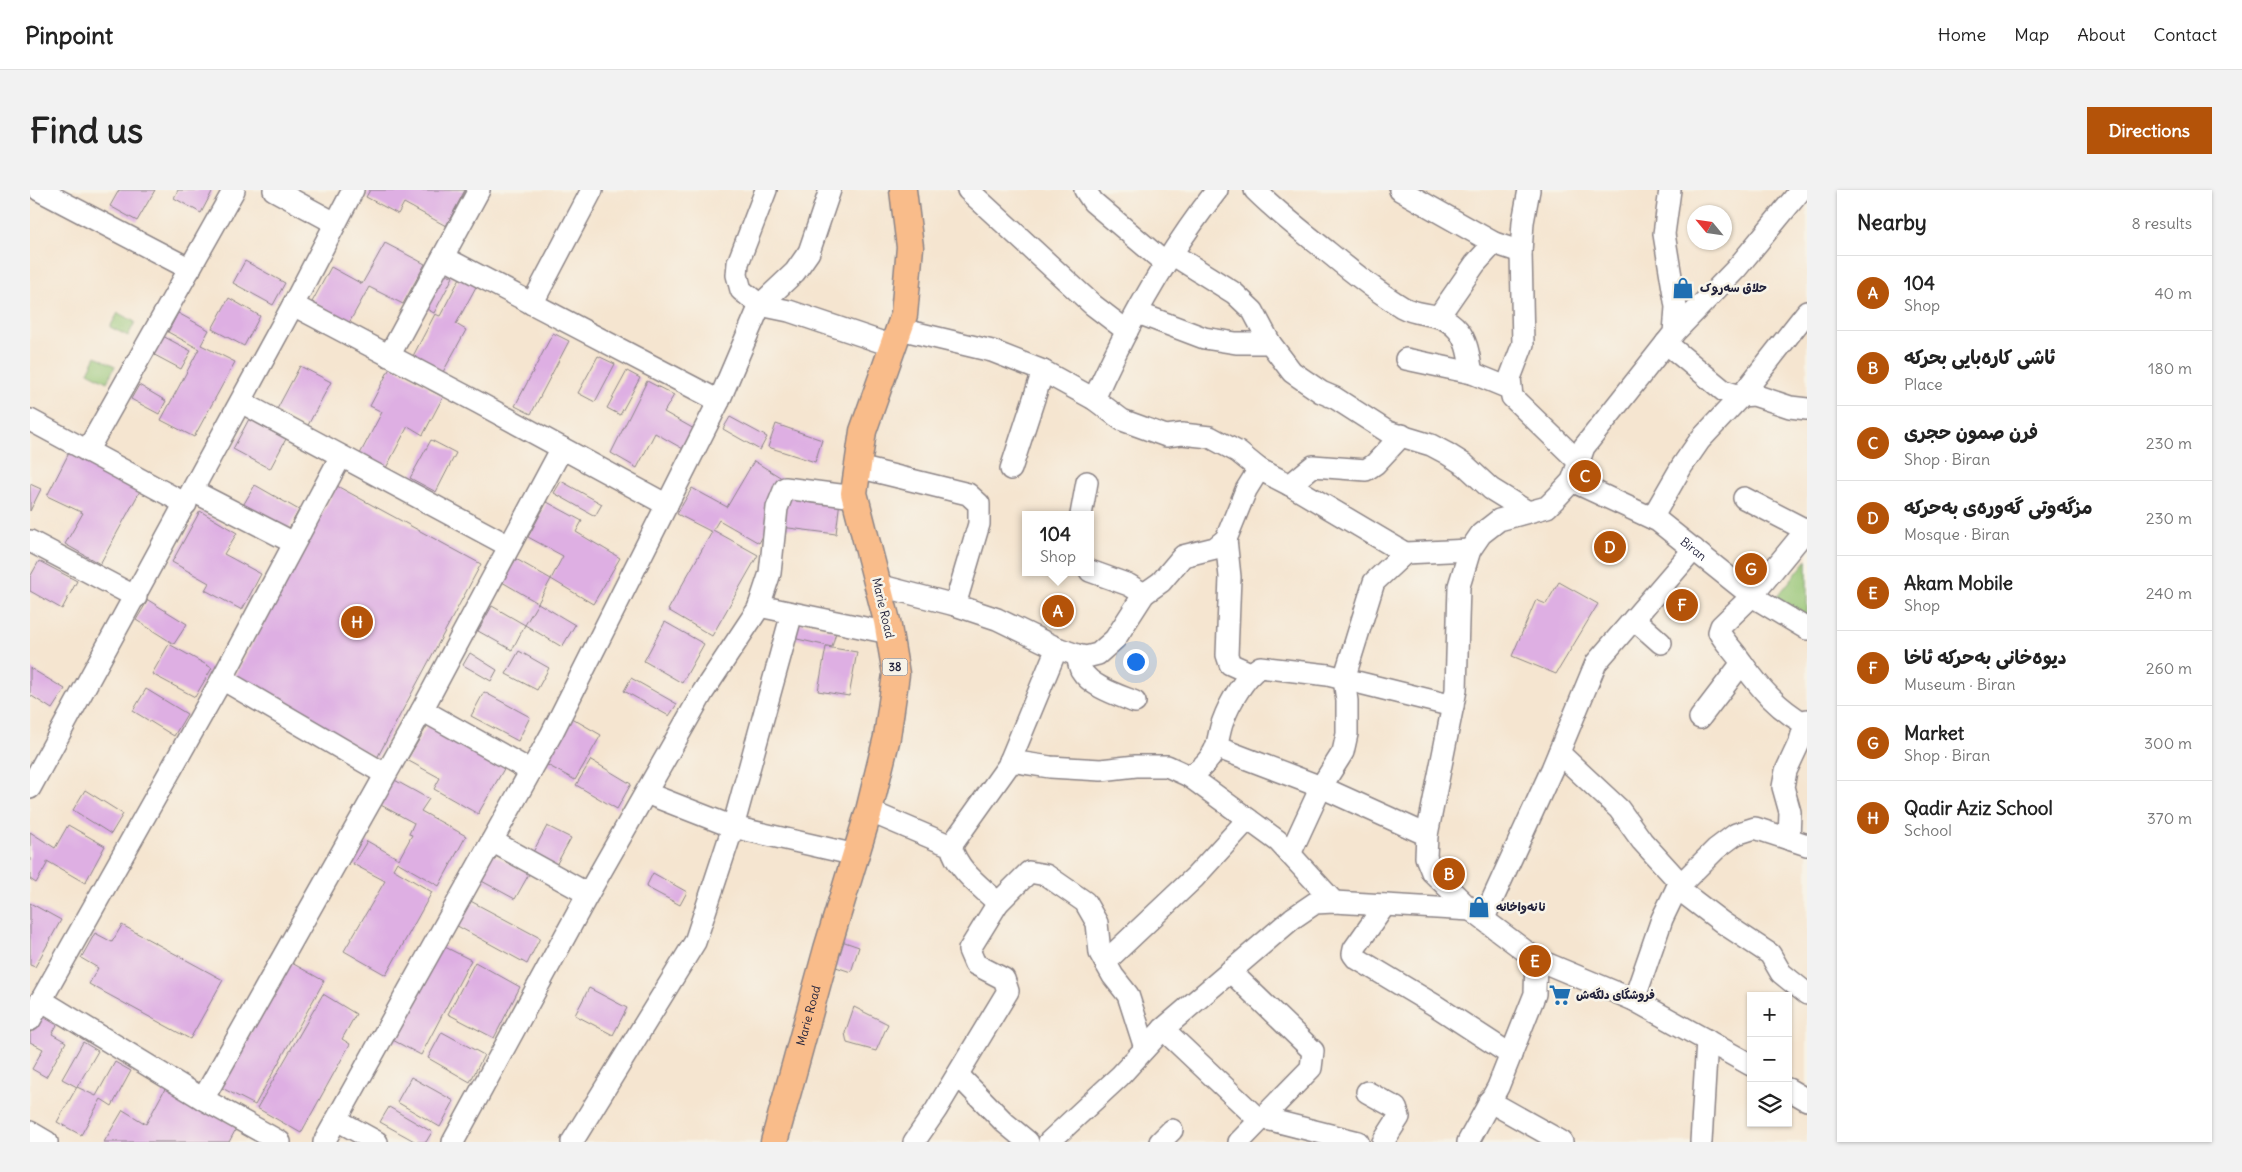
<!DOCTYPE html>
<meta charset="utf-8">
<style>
body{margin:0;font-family:Delius,"Playpen Sans Arabic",sans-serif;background:#f2f2f2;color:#222}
.controls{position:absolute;right:15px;bottom:15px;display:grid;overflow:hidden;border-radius:0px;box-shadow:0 1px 4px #0004}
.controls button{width:45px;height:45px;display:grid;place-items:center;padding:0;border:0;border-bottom:1px solid #e0e0e0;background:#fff;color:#222;font:25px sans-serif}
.compass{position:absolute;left:1657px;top:15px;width:45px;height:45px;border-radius:50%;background:#fff;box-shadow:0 1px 4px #0004;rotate:299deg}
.you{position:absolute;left:1105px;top:471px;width:18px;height:18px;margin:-12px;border:4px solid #fff;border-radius:50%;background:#1a73e8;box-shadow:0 0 0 8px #1a73e833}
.badge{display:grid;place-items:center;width:32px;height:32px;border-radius:50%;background:#b45309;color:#fff;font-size:16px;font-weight:700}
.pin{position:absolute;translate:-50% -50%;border:2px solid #fff;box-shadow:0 1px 5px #0006}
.popup{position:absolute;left:992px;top:321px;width:72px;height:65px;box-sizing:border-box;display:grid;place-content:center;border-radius:0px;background:#fff;filter:drop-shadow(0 1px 4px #0005);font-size:16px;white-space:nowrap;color:#767676}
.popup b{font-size:19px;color:#222}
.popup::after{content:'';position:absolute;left:50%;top:100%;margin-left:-10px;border:10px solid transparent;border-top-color:#fff}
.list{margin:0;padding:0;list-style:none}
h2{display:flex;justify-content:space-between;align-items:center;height:65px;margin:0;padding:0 20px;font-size:21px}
h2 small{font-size:16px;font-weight:400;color:#767676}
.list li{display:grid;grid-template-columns:32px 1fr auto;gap:15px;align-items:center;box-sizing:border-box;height:75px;padding:0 20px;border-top:1px solid #e0e0e0}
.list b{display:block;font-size:19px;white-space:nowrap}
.list p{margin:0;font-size:16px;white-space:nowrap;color:#767676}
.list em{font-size:16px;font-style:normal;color:#767676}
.icon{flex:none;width:28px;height:28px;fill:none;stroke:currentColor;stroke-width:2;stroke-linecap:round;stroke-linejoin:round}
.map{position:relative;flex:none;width:1777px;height:952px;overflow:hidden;border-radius:0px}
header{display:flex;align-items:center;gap:30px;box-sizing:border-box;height:70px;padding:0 25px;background:#fff;border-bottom:1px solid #e0e0e0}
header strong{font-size:24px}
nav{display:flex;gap:28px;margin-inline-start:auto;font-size:18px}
.intro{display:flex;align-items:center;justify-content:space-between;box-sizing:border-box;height:120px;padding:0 30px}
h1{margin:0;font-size:35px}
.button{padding:12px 22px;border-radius:0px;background:#b45309;color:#fff;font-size:18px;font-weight:700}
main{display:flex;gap:30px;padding:0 30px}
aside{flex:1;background:#fff;border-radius:0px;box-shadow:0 1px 4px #0004}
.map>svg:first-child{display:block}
</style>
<header>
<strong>Pinpoint</strong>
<nav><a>Home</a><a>Map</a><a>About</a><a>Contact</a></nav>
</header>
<div class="intro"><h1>Find us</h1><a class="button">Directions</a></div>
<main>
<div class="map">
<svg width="1777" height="952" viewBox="0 0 1777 952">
<rect width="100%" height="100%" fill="#f7f3e8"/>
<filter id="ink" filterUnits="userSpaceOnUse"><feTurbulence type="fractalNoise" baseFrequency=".02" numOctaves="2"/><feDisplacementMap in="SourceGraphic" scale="10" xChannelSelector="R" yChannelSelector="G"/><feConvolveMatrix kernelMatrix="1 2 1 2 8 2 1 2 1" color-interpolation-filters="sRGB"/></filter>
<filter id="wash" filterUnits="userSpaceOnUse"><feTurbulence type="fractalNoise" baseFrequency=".0096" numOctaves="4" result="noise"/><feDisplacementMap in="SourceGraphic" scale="20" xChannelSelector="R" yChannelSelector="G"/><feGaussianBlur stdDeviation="1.12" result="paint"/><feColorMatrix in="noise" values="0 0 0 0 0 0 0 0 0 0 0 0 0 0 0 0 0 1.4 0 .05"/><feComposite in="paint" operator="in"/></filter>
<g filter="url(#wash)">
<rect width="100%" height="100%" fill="#f5e5d0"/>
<g fill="#96c574" stroke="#5c7458">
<path d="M88 123 105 132 98 146 80 137Z"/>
<path d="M66 166 85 176 77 192 58 182Z"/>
<path d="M1777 370V432L1746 408Z"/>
</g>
<g id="blocks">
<g fill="#deafe3">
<path d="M89 0H125L107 31 80 16Z"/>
<path d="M148 0H183L171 23 144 8Z"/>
<path d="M340 0H435L416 36 374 13 368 24 336 7Z"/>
<path d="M355 53 395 74 373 114 339 97 319 133 282 112 301 77 332 94Z"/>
<path d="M215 71 255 93 243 115 203 93Z"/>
<path d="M408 79 423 87 404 123 389 115Z"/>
<path d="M431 86 447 95 426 134 436 140 413 182 383 166 405 124 410 126Z"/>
<path d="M199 108 230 126 214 156 182 139Z"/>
<path d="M148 123 179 140 171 155 205 172 164 247 131 230 169 159 138 142Z"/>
<path d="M523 143 539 151 501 224 485 216Z"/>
<path d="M129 144 161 161 151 179 119 162Z"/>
<path d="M568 166 585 174 565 212 548 203Z"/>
<path d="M270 176 301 192 277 237 246 221Z"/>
<path d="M361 176 399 197 398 199 413 207 393 245 378 236 356 278 330 264 352 222 340 216Z"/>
<path d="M597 181 610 188 590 225 577 218Z"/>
<path d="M617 191 644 205 634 222 666 240 655 260 625 243 607 278 581 263Z"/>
<path d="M109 195 136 211 129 224 101 209Z"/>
<path d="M700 227 737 247 730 260 693 239Z"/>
<path d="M219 229 256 249 240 279 203 259Z"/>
<path d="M746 234 792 250 785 272 738 257Z"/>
<path d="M401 250 426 263 406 302 380 288Z"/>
<path d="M40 261 110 301 70 374 35 354 53 323 17 306Z"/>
<path d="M724 271 755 290 735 325 743 329 729 353 689 330 683 340 728 365 682 446 638 420 682 342 647 324 662 298 697 317Z"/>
<path d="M531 291 572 314 565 326 524 303Z"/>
<path d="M0 294 11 299 0 321Z"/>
<path d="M225 295 269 320 253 349 208 324Z"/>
<path d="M307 296 451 374 347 568 203 490Z"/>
<path d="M755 304 810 310 806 344 751 337Z"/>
<path d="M517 312 552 331 546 342 590 368 563 414 521 389 533 366 498 347Z"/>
<path d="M170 321 207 343 194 364 231 384 212 420 175 400 179 393 142 372Z"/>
<path d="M486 369 521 389 508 413 472 392Z"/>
<path d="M9 371 47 391 32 419 0 401V387Z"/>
<path d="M1529 392 1568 414 1526 484 1482 466 1506 410 1516 414Z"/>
<path d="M118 410 157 434 144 454 106 430Z"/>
<path d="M508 413 545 435 532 457 495 435Z"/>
<path d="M462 416 495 435 482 460 448 441Z"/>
<path d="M635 432 674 454 652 493 614 471Z"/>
<path d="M766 432 806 442 802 457 763 448Z"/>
<path d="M139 454 182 478 165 507 122 484Z"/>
<path d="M796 457 827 462 819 506 788 501Z"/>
<path d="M489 461 519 478 507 500 476 484Z"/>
<path d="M440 463 467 480 461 491 433 475Z"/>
<path d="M0 478 35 499 22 519 0 505Z"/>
<path d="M601 488 647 514 639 526 594 501Z"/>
<path d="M116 499 157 524 144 546 103 521Z"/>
<path d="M454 502 500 527 488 551 441 526Z"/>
<path d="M536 525 571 545 545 590 510 571Z"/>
<path d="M399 533 475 577 448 624 404 599 410 588 377 570Z"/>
<path d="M561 570 601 594 587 619 546 595Z"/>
<path d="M361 588 399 609 391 621 436 646 409 696 367 672 363 679 402 702 356 785 314 761 355 691 323 674 337 651 369 669 382 645 379 644 384 633 347 613Z"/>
<path d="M55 600 93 624 81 644 43 620Z"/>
<path d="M38 635 75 656 55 693 17 671V674L6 693 0 689V642L25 658Z"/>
<path d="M517 636 541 648 525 677 502 664Z"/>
<path d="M460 663 499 684 485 709 446 688Z"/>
<path d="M623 683 657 702 650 715 616 697Z"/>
<path d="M433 707 510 748 497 774 420 732Z"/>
<path d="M0 713 31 730 5 777 0 775Z"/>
<path d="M92 735 193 790 160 849 59 794 68 778 51 768 65 743 82 752Z"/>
<path d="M806 749 829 757 821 782 797 774Z"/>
<path d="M407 753 441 770 391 865 357 847Z"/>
<path d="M260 772 294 791 225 915 190 897Z"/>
<path d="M445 772 490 797 464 848 418 824Z"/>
<path d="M559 798 597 818 583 845 545 825Z"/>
<path d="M293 804 326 824 312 849 320 854 271 943 227 918Z"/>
<path d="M824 817 858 834 846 861 817 853 815 843Z"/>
<path d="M10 825 27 835 22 844 36 852 16 887 2 879 13 859 0 852V843Z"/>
<path d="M412 842 454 865 440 892 398 868Z"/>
<path d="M53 852 68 861 47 897 32 889Z"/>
<path d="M85 872 101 881 82 916 71 909 51 945 27 932 47 897 66 906Z"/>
<path d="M381 887 424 911 410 937 367 912Z"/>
<path d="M136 897 207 937 199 952H74L93 920 116 934Z"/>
<path d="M359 917 402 942 396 952H386L350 932Z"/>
</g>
</g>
</g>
<g filter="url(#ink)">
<use href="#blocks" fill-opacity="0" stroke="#8c8486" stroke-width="1"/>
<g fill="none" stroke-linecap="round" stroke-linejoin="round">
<g stroke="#8c8486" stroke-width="24">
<g id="minor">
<path d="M9 0 160 79"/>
<path d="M244 0 305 33"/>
<path d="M323 0 263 115 449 213 637 315"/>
<path d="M736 0 708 73 707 85 711 100 730 115 759 121 863 156"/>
<path d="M938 0 1063 115 1097 141"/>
<path d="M1055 0 1063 12 1135 73"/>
<path d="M1225 0C1248 23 1273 42 1298 62 1322 82 1346 101 1372 117 1392 128 1411 120 1428 140 1438 152 1439 168 1442 183"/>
<path d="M1370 0 1464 53 1491 62"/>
<path d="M1499 0 1493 32 1491 62 1493 154 1480 188 1482 207 1549 272"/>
<path d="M1142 64 1204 103 1223 121 1240 153"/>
<path d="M413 67 689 211"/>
<path d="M502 114 562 0"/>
<path d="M1108 123 1174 148 1206 153H1240L1262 182 1291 202 1305 208 1358 242 1401 255 1416 263 1435 275 1461 299 1498 322"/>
<path d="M1409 126 1445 74 1464 53"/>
<path d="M870 139 962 161 1013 181 1064 209 1092 230 1136 246 1152 244 1180 247 1208 262 1229 279 1260 295 1375 363 1440 360"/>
<path d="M1644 143 1706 79 1771 0"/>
<path d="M1636 153 1694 201 1711 206 1724 205 1760 217 1777 219"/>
<path d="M359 166 449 0"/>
<path d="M1376 169 1442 183 1481 199"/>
<path d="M1064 209C1097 135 1137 64 1187 0"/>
<path d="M211 212 479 356"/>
<path d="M0 230 156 314"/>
<path d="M57 261 204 0"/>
<path d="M828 277 938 304 949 314V334L925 415"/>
<path d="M981 279 1013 181"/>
<path id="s1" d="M1542 291 1628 331 1722 406 1777 439"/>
<path d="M1260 295 1283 276 1336 280 1345 274 1372 245"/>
<path d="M163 301 264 353"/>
<path d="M1714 308 1776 340"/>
<path d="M1051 325 1057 292"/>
<path d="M1622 328 1652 276 1670 250 1711 206 1777 122"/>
<path d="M1196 349 1200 387 1197 465 1200 474 1220 483"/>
<path d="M0 351 106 407"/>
<path d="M1060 381 1099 395 1114 404"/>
<path d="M848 395 925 415 967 429 1027 458 1047 465 1056 467 1068 464 1085 449 1114 404 1131 392 1153 366 1185 358 1196 349 1216 300 1229 279"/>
<path d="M729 416 859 443"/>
<path d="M1604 429 1631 453"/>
<path d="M1047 465C1048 469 1049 476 1051 480 1061 497 1088 505 1105 512"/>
<path d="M1712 473C1731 499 1747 518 1775 534L1777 530"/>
<path d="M192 489 355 584"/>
<path d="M392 520 501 581"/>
<path d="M1670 528 1712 473C1705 462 1695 453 1689 442L1691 436 1722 406 1777 339"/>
<path d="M1186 557 1291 597 1397 645"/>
<path d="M1529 563 1589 619 1612 651 1652 695"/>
<path d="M980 571 1020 577 1071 580 1106 576H1137L1159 586C1170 581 1184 566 1187 554 1189 547 1190 538 1193 531 1199 514 1215 486 1230 477L1298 485 1423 516"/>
<path d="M1159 586 1248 651 1304 712"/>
<path d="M0 598 263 115"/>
<path d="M616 603 703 637 826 665"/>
<path d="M839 621 921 656C927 680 950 696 968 713"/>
<path d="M1759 649 1760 622 1753 597 1756 581 1770 551 1775 534"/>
<path d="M462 651 558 704"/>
<path d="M921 656 978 576 1027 458"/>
<path d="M1260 664 1291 597 1313 562 1317 544V511L1314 489 1344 392 1375 363"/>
<path d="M1647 698 1693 733 1740 764 1751 783 1777 804"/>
<path d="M1355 715 1324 759 1323 764 1326 768 1406 816 1481 865"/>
<path d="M1454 728 1522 579 1566 473 1664 359"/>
<path d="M1506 769 1604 810 1721 875"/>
<path d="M1075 772 1165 687 1218 629"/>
<path d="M1200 781 1283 861 1281 878 1209 952"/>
<path d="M11 810 173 909 250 952"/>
<path d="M1604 810 1632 729 1647 698 1686 659 1706 644 1725 638 1777 655"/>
<path d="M0 830 192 489 311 266"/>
<path d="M1133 839 1225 926 1328 952"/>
<path d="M928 885 975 933 998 952"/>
<path d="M1758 899 1777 910"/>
<path d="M1337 902 1366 918 1369 927 1353 952"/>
<path d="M173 909 392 520 532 258"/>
<path d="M1459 911 1532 952"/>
<path d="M307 930 347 952"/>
<path d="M0 942 17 952"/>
<path d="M294 952 522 543 689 211 730 115 765 82 779 62 800 0"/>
<path d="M423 952 558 704 673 502 728 419 740 383 747 318 755 298 825 307"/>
<path d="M542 952 665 752 703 637 762 423"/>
<path d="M884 952 906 920 978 801 974 789 945 774 939 760 968 713 999 682 1016 685 1055 712 1067 733 1070 763 1083 786 1098 805 1115 858"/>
<path d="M1019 952 1090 886 1133 839 1263 728 1285 713 1304 712 1441 720"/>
<path d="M1130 952 1142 940"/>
<path d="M1438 952 1468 897 1505 804 1506 769 1441 720 1402 682 1396 667 1397 645 1426 500 1429 396 1440 360 1451 344 1469 330 1517 317 1528 306 1542 291 1554 257 1644 143 1646 117 1634 44 1640 0"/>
<path d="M1671 952 1677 850"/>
</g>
</g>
<g stroke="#8c8486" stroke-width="29">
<g id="major">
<path id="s2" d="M744 952 797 759 839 621 857 547 866 484 857 431 824 303 833 241 874 125 880 57 873 0"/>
</g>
</g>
<use href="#minor" stroke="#fff" stroke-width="21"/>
<use href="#major" stroke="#f9bc8a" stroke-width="26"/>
</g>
</g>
<defs>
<g id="shop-bare" transform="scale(1.725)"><path d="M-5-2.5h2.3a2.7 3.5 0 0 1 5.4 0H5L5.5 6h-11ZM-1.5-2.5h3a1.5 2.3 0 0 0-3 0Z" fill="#1f6fb2" stroke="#f7f3e8" stroke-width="2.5" paint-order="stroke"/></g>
<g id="supermarket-bare" transform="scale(1.725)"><path d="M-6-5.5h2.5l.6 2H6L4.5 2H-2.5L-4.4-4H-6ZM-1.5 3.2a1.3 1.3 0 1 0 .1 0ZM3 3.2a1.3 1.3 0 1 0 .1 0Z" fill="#1f6fb2" stroke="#f7f3e8" stroke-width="2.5" paint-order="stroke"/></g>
</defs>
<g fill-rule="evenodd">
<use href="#shop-bare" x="1653" y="98"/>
<use href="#shop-bare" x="1449" y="717"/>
<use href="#supermarket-bare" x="1530" y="805"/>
</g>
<g text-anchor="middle" stroke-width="5" stroke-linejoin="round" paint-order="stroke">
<rect fill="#f7f3e8" stroke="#62616f" stroke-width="1" x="852.5" y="468.5" width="25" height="17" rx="4"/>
<g font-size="11" font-weight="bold" fill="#22223b">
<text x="865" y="481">38</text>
</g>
<g font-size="12" font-weight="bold" fill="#22223b" stroke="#f7f3e8" text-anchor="start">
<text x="1670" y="102">حلاق سەروک</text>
<text x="1466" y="721">نانەواخانە</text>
<text x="1546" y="809">فروشگای دلگه‌ش</text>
</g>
<g font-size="12" fill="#22223b" stroke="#f7f3e8">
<text dy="4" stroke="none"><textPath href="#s1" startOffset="140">Biran</textPath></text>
<text transform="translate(853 418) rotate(77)" y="4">Marie Road</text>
<text dy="4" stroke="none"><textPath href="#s2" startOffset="131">Marie Road</textPath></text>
</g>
</g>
</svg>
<div class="controls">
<button>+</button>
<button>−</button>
<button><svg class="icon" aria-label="layers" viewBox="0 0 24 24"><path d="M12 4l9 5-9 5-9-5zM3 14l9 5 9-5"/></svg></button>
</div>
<svg class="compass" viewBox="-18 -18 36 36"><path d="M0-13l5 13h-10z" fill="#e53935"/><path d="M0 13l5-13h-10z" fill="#767676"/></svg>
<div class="you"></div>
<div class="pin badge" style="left:1028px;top:421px">A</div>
<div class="popup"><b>104</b>Shop</div>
<div class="pin badge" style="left:1419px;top:684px">B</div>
<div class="pin badge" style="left:1555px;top:286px">C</div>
<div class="pin badge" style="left:1580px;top:357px">D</div>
<div class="pin badge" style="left:1505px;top:771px">E</div>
<div class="pin badge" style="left:1652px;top:415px">F</div>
<div class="pin badge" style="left:1721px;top:379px">G</div>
<div class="pin badge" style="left:327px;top:432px">H</div>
</div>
<aside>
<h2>Nearby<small>8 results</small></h2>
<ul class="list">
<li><span class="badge">A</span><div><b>104</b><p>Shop</p></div><em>40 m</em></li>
<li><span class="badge">B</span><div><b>ئاشی کارەبایی بحرکە</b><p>Place</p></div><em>180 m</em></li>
<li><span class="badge">C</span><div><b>فرن صمون حجری</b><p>Shop · Biran</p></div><em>230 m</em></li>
<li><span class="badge">D</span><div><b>مزگەوتی گەورەی بەحرکە</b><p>Mosque · Biran</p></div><em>230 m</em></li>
<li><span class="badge">E</span><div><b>Akam Mobile</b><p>Shop</p></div><em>240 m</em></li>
<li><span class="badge">F</span><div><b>دیوەخانی بەحرکە ئاخا</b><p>Museum · Biran</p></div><em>260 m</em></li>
<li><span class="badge">G</span><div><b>Market</b><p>Shop · Biran</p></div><em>300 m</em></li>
<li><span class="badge">H</span><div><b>Qadir Aziz School</b><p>School</p></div><em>370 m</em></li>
</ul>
</aside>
</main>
